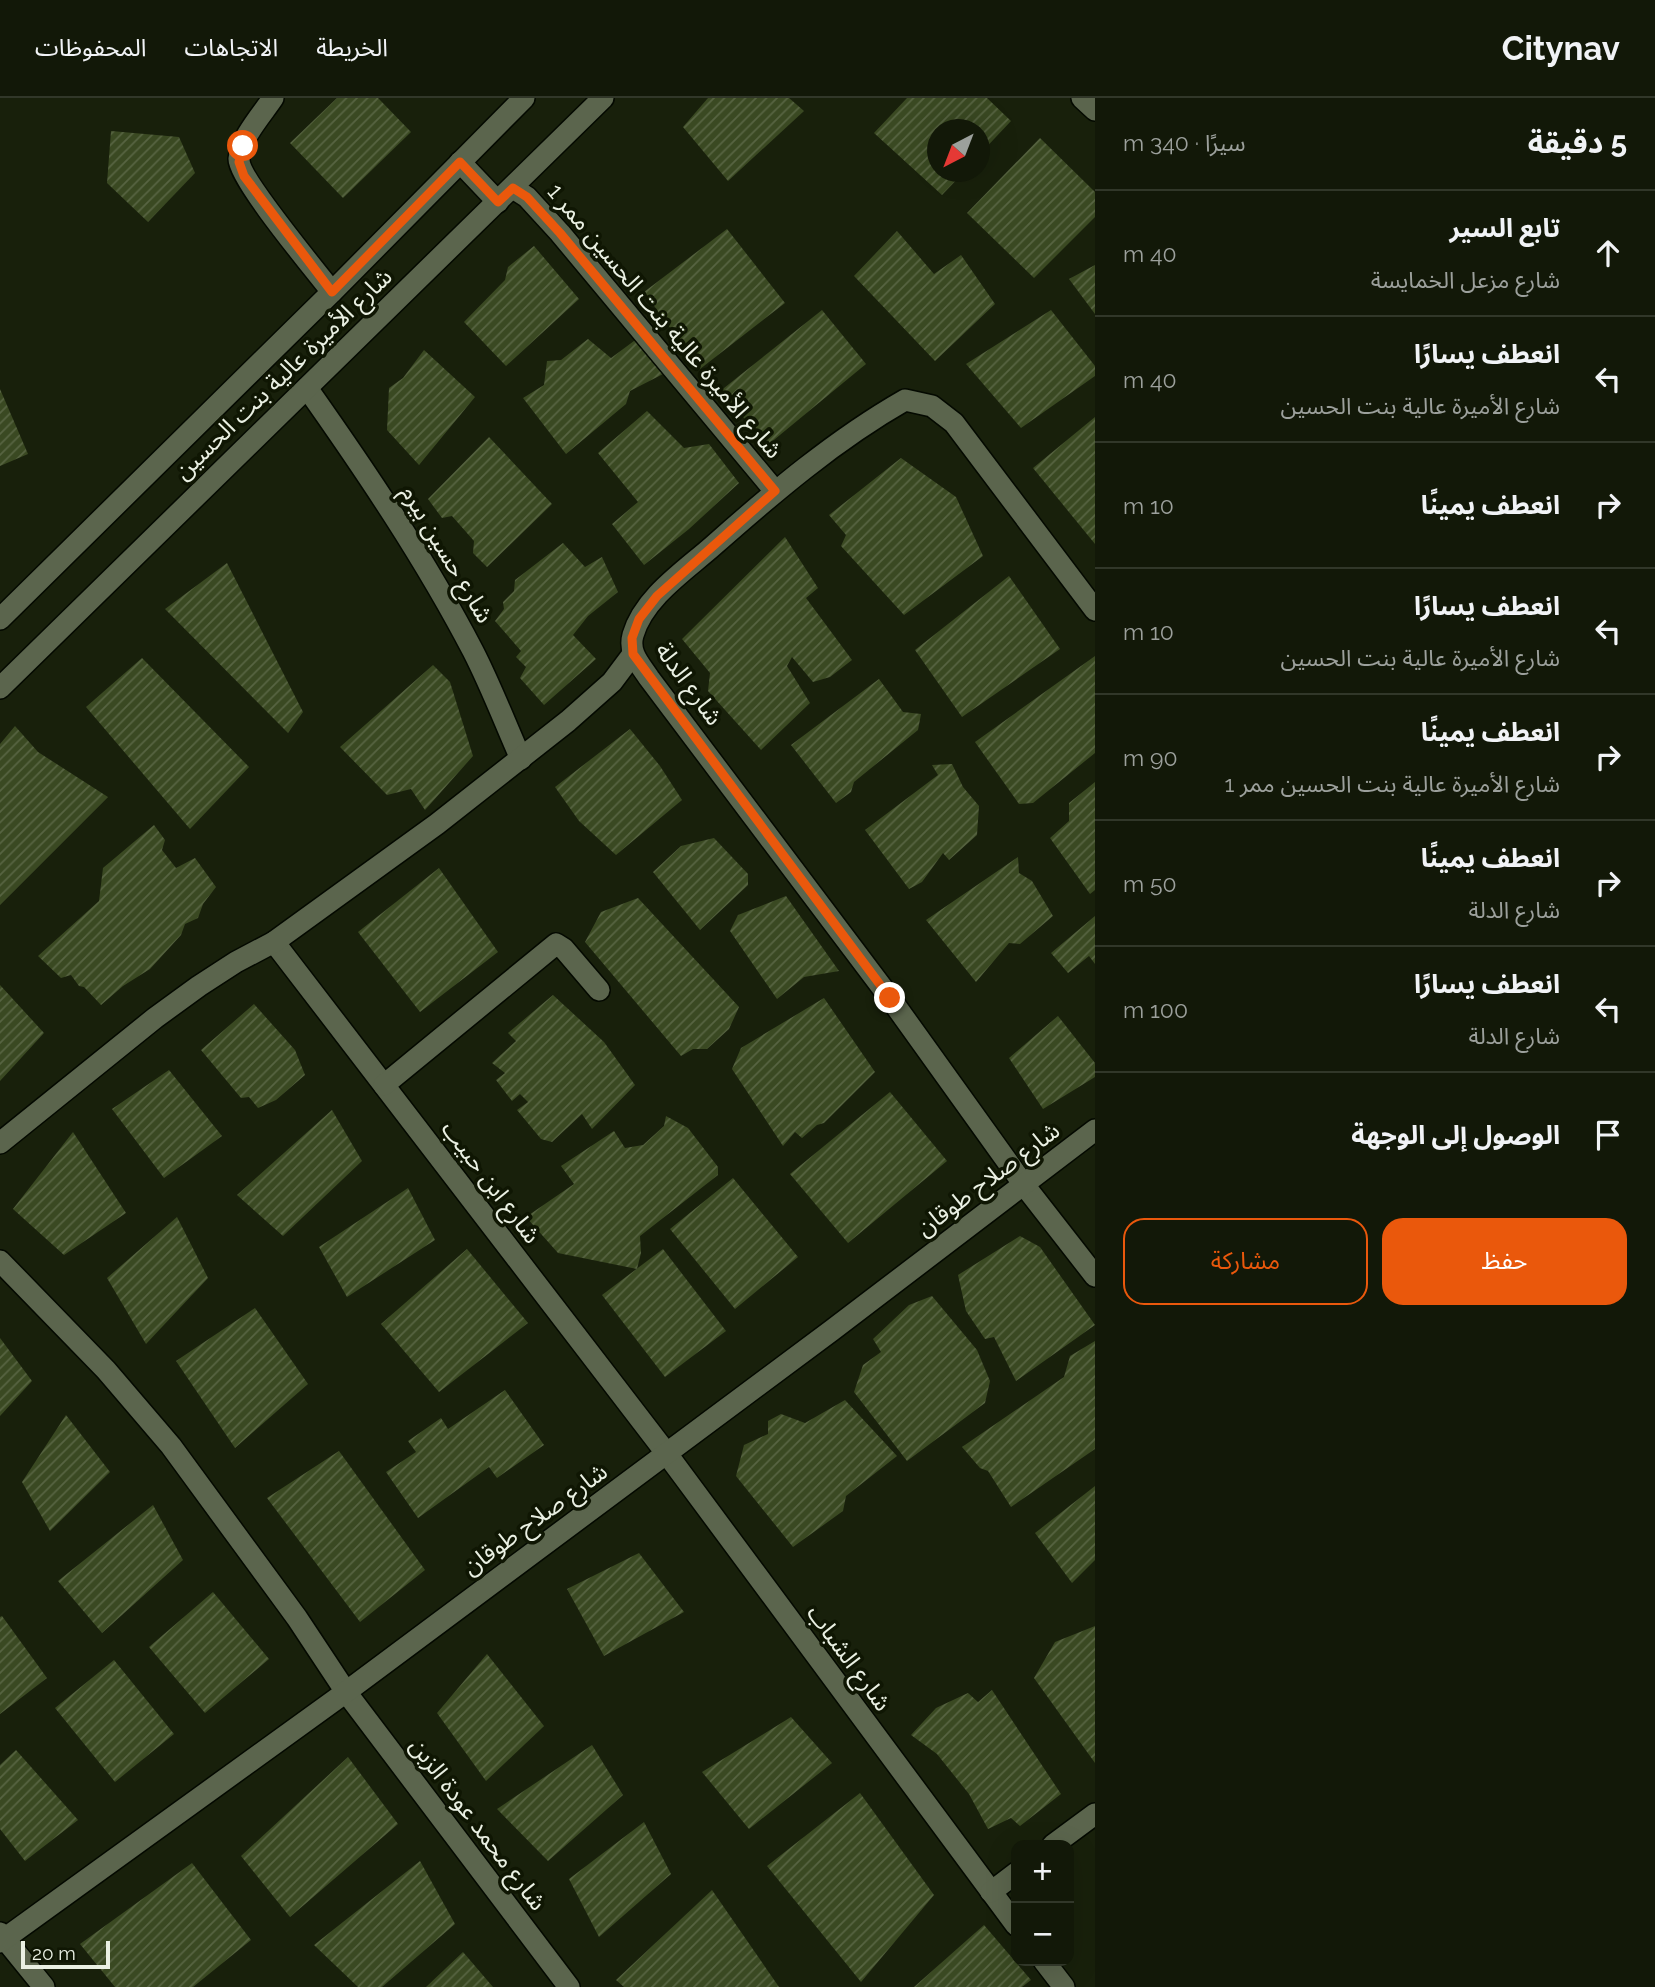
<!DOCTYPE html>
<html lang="ar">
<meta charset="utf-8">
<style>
body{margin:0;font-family:Raleway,"Noto Sans Arabic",sans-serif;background:#1f2516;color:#f1f3f6;direction:rtl}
.controls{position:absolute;right:21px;bottom:21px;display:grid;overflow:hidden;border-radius:14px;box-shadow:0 7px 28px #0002}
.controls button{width:63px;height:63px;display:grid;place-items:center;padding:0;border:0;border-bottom:2px solid #313729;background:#121808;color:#f1f3f6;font:35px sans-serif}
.compass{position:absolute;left:927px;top:21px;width:63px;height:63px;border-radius:50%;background:#121808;box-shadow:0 7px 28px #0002;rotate:222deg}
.scale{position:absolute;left:21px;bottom:18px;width:89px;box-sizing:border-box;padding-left:7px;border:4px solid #eaf0e3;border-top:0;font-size:19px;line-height:24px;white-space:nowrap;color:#eaf0e3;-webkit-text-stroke:5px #0f1603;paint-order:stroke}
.stop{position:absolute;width:21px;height:21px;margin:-16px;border:5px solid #ea580c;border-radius:50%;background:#fff}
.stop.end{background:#ea580c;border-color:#fff;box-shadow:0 2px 7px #0008}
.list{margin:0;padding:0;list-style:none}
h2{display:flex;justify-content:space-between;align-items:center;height:91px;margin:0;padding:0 28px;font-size:30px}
h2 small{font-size:23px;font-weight:400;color:#9ca09c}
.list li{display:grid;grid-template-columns:46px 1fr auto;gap:21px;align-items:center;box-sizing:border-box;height:126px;padding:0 28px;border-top:2px solid #313729}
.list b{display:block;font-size:26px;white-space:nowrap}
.list p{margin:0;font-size:23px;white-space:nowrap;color:#9ca09c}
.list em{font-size:23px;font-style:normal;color:#9ca09c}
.actions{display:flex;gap:14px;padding:21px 28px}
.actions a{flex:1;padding:16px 0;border:2px solid #ea580c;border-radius:21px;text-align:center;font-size:24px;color:#ea580c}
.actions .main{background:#ea580c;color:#fff}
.icon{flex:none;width:38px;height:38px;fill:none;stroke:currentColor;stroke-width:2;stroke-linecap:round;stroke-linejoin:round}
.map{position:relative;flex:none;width:1095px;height:1889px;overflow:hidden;direction:ltr}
header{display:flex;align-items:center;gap:42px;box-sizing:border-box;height:98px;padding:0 35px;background:#121808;border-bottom:2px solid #313729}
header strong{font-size:33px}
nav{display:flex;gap:38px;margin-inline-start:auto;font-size:24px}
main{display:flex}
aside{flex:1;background:#121808}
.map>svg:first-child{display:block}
</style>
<header>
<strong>Citynav</strong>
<nav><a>الخريطة</a><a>الاتجاهات</a><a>المحفوظات</a></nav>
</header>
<main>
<aside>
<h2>5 دقيقة<small>سيرًا · 340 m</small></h2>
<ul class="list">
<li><svg class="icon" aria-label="ahead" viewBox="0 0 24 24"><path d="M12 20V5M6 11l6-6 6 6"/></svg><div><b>تابع السير</b><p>شارع مزعل الخمايسة</p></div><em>40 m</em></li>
<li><svg class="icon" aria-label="left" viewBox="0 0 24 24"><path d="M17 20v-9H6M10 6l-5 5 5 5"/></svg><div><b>انعطف يسارًا</b><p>شارع الأميرة عالية بنت الحسين</p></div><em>40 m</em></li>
<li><svg class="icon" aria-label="right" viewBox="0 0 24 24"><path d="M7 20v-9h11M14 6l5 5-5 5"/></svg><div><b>انعطف يمينًا</b></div><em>10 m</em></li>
<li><svg class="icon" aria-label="left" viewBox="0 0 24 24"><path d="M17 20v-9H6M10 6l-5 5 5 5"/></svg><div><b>انعطف يسارًا</b><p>شارع الأميرة عالية بنت الحسين</p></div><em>10 m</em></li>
<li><svg class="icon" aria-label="right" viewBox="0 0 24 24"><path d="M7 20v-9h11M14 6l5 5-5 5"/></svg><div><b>انعطف يمينًا</b><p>شارع الأميرة عالية بنت الحسين ممر 1</p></div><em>90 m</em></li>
<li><svg class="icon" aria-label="right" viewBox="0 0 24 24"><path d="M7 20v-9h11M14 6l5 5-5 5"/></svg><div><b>انعطف يمينًا</b><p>شارع الدلة</p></div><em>50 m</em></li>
<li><svg class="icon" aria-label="left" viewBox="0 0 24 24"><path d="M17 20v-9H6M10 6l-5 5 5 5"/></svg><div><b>انعطف يسارًا</b><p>شارع الدلة</p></div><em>100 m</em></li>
<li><svg class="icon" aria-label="arrive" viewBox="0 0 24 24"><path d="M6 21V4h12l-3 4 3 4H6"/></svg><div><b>الوصول إلى الوجهة</b></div></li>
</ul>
<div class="actions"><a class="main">حفظ</a><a>مشاركة</a></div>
</aside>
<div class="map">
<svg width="1095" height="1889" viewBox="0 0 1095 1889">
<defs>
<pattern id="building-hatch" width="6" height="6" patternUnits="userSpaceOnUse" patternTransform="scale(1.75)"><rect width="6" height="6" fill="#3a4922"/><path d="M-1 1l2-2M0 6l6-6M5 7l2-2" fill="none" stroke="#576442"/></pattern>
</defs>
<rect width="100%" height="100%" fill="#18200b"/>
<g fill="url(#building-hatch)">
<path d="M337 0H378L411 34 343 100 290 45Z"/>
<path d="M708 0H789L804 13 728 83 683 29Z"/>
<path d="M907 0H987L1011 23 979 57V32H937V74H964L942 97 874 35Z"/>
<path d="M111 33 179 39 195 75 148 124 107 85Z"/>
<path d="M1040 40 1095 94V119L1034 180 967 115Z"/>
<path d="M727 131 785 205 700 271 644 194Z"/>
<path d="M897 133 934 176 961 157 995 206 935 263 854 178Z"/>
<path d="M534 148 579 201 506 268 464 224 505 182 508 169Z"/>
<path d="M1095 167V216L1069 181Z"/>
<path d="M822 212 866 266 769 346 719 294Z"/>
<path d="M1051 212 1095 268V278L1021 330 966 266Z"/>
<path d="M638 240 665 275 630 293 626 306 566 356 523 300 544 287 547 263 561 262 588 241 611 260Z"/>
<path d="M424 252 475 299 419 367 387 332 389 290 403 280Z"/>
<path d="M0 291 28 356 0 368Z"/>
<path d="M647 313 684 350 709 346 739 385 689 431 644 467 612 426 638 404 598 355Z"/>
<path d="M1095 319V446L1033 370Z"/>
<path d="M489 339 552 406 487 469 473 455 474 443 452 418 442 420 428 401Z"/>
<path d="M901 360 956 399 983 458 904 517 841 448 846 437 829 417Z"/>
<path d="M785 439 818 490 806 500 852 562 830 579 813 584 792 559 787 568 810 605 761 652 708 593 710 575 682 541Z"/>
<path d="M563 445 585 469 602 459 618 494 588 518 573 537 596 561 544 607 520 580 526 569 516 559 521 553 495 523 504 511 503 504 514 493 515 482Z"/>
<path d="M227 465 303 614 288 635 165 511Z"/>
<path d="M1009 478 1060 551 962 619 915 552Z"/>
<path d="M1095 558V655L1033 705 1019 706 975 644Z"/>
<path d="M142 560 249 669 190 731 86 609Z"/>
<path d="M433 567 450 584 473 658 425 712 411 691 387 697 340 649Z"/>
<path d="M879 581 903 614 921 616 918 632 854 684 851 694 836 705 791 647Z"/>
<path d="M15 628 38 654 108 699 0 807V646Z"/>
<path d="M630 631 660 668 682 702 616 757 579 723 555 689Z"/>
<path d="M952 666 963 689 979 708 977 737 949 762 943 755 922 784 909 791 865 732 938 677 932 667Z"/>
<path d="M1095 684V792L1090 796 1050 740 1069 723V705Z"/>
<path d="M154 727 165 742 162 752 176 770 195 760 216 789 203 806 198 820 185 826 181 837 150 871 123 888 101 907 84 889 79 888 71 877 61 880 38 858 99 803 103 770Z"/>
<path d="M714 740 748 776V787L700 832 653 774 681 748Z"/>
<path d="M1018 759 1019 775 1032 783 1053 818 1020 846 1009 845 976 884 926 822Z"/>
<path d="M439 770 498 854 420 914 358 834Z"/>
<path d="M786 798 839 873 804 879 777 901 730 833 738 817Z"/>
<path d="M638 800 739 909 729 931 707 951H693L681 958 585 844 601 814Z"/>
<path d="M1095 818V866L1089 858 1068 875 1051 855Z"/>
<path d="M0 887 44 935 0 983Z"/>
<path d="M553 897 604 944 635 987 592 1031 582 1016 552 1044 541 1041 517 1012 528 1004 520 996 512 1003 496 982 505 975 492 965 516 943 508 935Z"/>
<path d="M824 900 875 974 824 1025 817 1027 802 1040 795 1034 783 1048 732 971 741 950Z"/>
<path d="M254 906 295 952 305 977 276 1002 258 1010 249 999 241 1000 201 952Z"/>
<path d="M1058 918 1095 965V979L1043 1011 1009 960Z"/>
<path d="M169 972 222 1038 164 1080 112 1011Z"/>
<path d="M890 994 947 1063 848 1145 790 1076Z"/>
<path d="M332 1012 362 1063 283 1138 237 1097Z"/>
<path d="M666 1018 688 1030 718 1069V1077L640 1138 641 1155 637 1171 558 1155 526 1119 574 1086 561 1068 614 1033 625 1050 643 1047 664 1028Z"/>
<path d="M73 1034 126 1115 64 1157 13 1111Z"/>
<path d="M733 1080 798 1159 735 1211 670 1131Z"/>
<path d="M408 1090 435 1142 347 1199 319 1149Z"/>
<path d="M177 1119 208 1180 146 1246 107 1180Z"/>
<path d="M1020 1138 1040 1149 1095 1227 1016 1283 994 1239 985 1241 966 1213 958 1177Z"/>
<path d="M467 1151 528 1225 439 1294 381 1226Z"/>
<path d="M663 1151 726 1233 665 1279 602 1197Z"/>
<path d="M932 1198 977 1252 990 1283 985 1305 907 1363 854 1294 863 1267 881 1254 873 1241 909 1207Z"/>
<path d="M255 1210 308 1286 235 1350 176 1263Z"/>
<path d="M0 1240 32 1283 0 1318Z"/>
<path d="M1095 1243V1351L1011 1409 988 1373 980 1370 962 1349 1064 1279 1070 1258Z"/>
<path d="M505 1292 544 1347 497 1380 489 1369 418 1420 386 1374 416 1354 408 1343 441 1320 448 1331Z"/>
<path d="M845 1302 897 1358 846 1398 843 1413 793 1449 736 1378 744 1347 768 1336V1323L781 1316 805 1325Z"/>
<path d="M66 1317 110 1374 50 1433 22 1384Z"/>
<path d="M339 1353 425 1472 360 1524 267 1400Z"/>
<path d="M1095 1388V1462L1072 1485 1035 1435Z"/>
<path d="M153 1407 183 1462 102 1535 58 1483Z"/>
<path d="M639 1455 684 1514 604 1558 567 1491Z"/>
<path d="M213 1494 269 1561 205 1615 149 1549Z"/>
<path d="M2 1518 47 1580 0 1616V1519Z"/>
<path d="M1095 1528V1665L1034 1580 1055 1544Z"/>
<path d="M487 1556 544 1628 486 1683 437 1615Z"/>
<path d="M114 1562 174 1636 115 1684 55 1610Z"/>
<path d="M992 1592 1061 1696 1020 1728 1011 1720 988 1731 969 1696 937 1656 911 1637 936 1610 968 1595 978 1604Z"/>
<path d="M791 1619 832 1665 749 1731 702 1674Z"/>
<path d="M592 1647 623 1697 548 1763 497 1711Z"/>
<path d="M16 1652 78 1722 25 1763 0 1731V1667Z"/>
<path d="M348 1659 398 1726 290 1819 241 1758Z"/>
<path d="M860 1695 934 1797 861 1884 767 1768Z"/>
<path d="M644 1724 671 1776 599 1839 569 1781Z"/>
<path d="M420 1763 455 1826 382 1889H358L314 1847Z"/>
<path d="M192 1765 251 1842 193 1889H115L80 1846Z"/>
<path d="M712 1792 779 1889H624L616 1882Z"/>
<path d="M984 1827 1031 1882 1022 1889H914Z"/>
<path d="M463 1854 493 1889H426Z"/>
</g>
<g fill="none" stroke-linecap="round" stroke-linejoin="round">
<g stroke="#040900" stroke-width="24">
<g id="street">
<path d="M273 0C261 18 241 39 239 61 238 80 316 173 332 194"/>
<path d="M513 90 527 99 560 135 775 393"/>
<path d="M307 290C367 375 425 461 473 553 491 588 505 625 521 661"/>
<path d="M1095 512 954 325 932 308 905 302C835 342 774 394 714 447 686 472 644 499 633 537 628 555 640 566 649 580L890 900 1024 1087 1095 1178"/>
<path d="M274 844 667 1356 1016 1827"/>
<path d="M384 987 556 846 564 851 599 892"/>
<path d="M0 1045 155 920 199 888 236 864 274 844 437 726 568 623 612 584 633 556"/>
<path d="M0 1163 106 1272 171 1348 297 1520 346 1594 569 1889"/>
<path d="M1053 1747 1095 1716"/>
<path d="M991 1794 1016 1775"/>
<path d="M0 1835 44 1889"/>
<path d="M1044 1863 1064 1889"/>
</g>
</g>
<g stroke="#040900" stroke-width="24">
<g id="secondary">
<path d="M1082 0 1095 12"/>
<path d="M460 64 498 104"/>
<path d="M0 521 332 194 524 0"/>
<path d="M0 590 603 0"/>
<path d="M0 1844 346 1594 831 1233 1095 1032"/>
</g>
</g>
<use href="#street" stroke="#5b654d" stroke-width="21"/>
<use href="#secondary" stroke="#5b654d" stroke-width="21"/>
</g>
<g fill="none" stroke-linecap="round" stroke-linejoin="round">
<path stroke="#ea580c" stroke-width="9" d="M243 48 239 64 244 78 332 194 460 64 498 104 513 90 527 99 560 135 775 393 657 498 639 521 632 540 633 556 890 900"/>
</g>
<g text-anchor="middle" stroke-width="7" stroke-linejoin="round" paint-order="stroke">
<g font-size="24" fill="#eaf0e3" stroke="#0f1603">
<text transform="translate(665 223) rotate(50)" y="8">شارع الأميرة عالية بنت الحسين ممر 1</text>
<text transform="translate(283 276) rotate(-44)" y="8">شارع الأميرة عالية بنت الحسين</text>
<text transform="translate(447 456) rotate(59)" y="8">شارع حسين بيرم</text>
<text transform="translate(689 586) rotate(54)" y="8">شارع الدلة</text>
<text transform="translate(988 1081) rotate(-37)" y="8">شارع صلاح طوقان</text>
<text transform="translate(491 1084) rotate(53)" y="8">شارع ابن حبيب</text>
<text transform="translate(535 1421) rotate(-36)" y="8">شارع صلاح طوقان</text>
<text transform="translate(849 1560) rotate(54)" y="8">شارع الشباب</text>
<text transform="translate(478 1726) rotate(53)" y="8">شارع محمد عودة الزبن</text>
</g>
</g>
</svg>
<div class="controls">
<button>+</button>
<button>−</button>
</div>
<svg class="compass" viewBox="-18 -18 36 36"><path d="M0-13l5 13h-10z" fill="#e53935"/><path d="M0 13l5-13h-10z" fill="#9ca09c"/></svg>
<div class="scale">20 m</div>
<div class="stop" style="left:243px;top:48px"></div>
<div class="stop end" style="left:890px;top:900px"></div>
</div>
</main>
